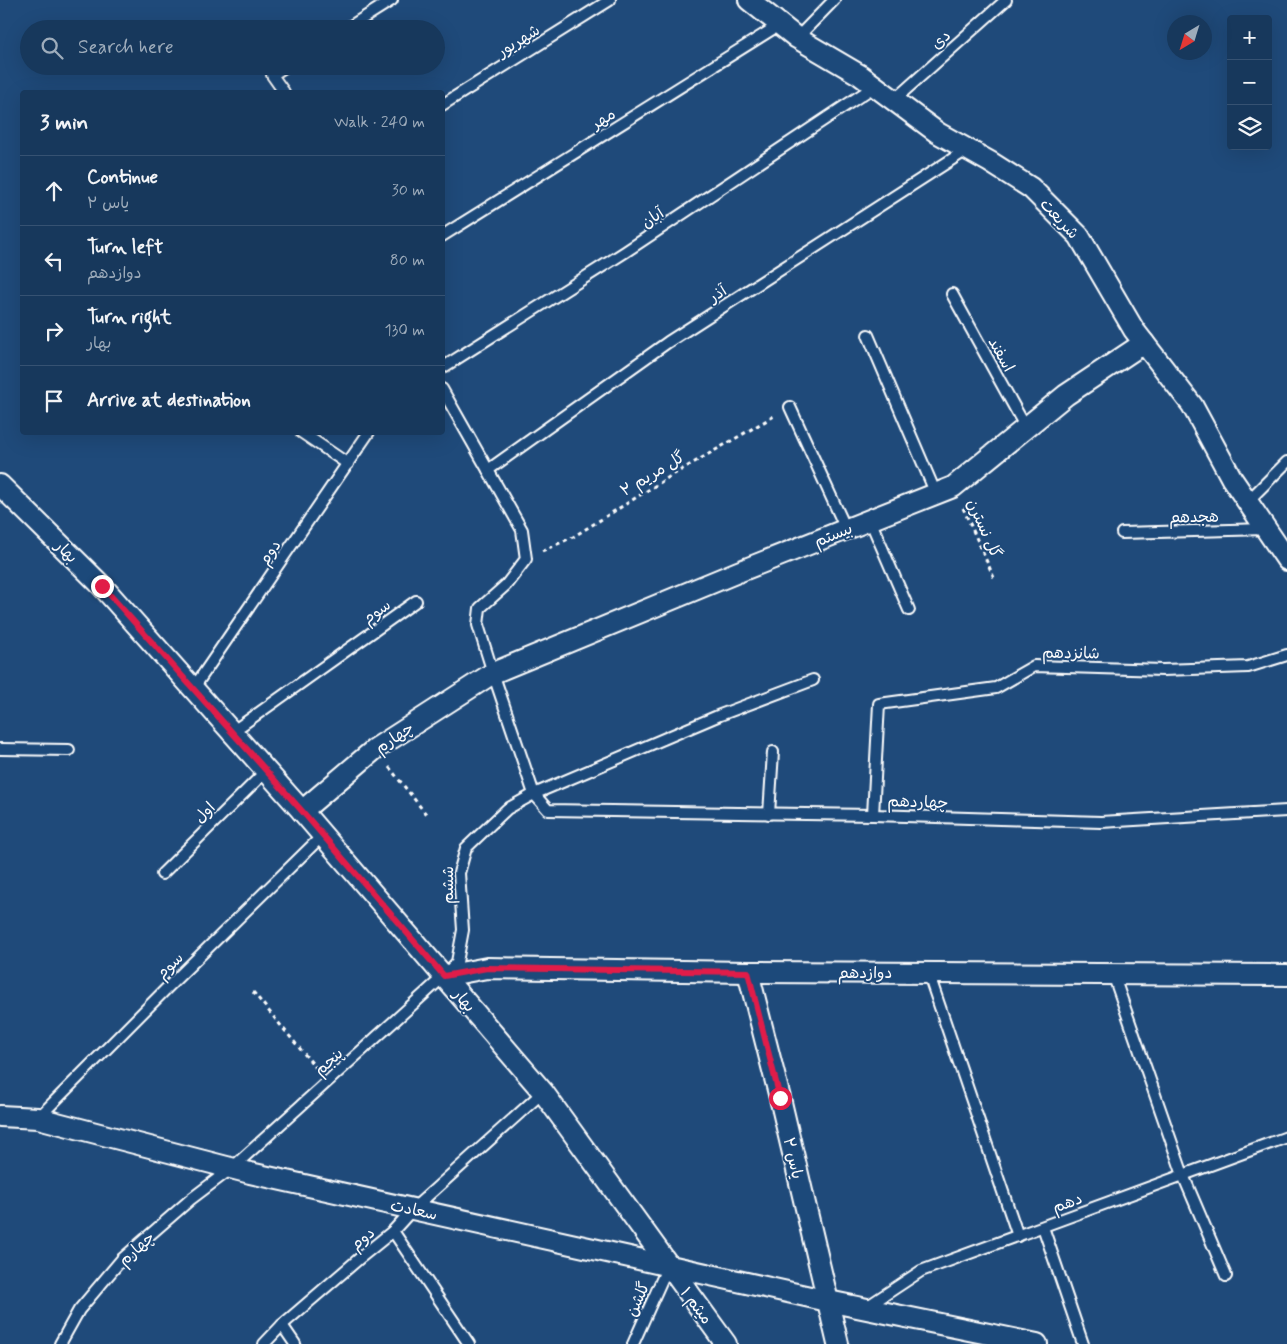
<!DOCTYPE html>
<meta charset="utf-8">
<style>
body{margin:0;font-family:Mynerve,"Playpen Sans Arabic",sans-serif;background:#203f62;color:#f1f3f6}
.controls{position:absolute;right:15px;top:15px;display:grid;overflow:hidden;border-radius:5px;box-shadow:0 5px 20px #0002}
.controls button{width:45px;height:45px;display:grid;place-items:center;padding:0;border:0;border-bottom:1px solid #365272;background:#17385c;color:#f1f3f6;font:25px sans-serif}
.compass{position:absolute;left:1167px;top:15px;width:45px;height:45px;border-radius:50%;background:#17385c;box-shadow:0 5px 20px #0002;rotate:218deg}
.stop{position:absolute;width:15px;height:15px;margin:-11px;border:4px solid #e11d48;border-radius:50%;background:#fff}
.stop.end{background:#e11d48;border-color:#fff;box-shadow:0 1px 5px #0008}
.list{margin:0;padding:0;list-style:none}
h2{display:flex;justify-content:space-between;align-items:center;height:65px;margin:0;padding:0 20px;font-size:21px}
h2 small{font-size:16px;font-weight:400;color:#9eacbb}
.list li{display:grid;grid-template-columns:32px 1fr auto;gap:15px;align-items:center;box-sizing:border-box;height:70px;padding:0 20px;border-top:1px solid #365272}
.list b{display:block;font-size:19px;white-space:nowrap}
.list p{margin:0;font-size:16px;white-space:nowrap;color:#9eacbb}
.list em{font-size:16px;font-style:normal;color:#9eacbb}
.icon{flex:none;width:28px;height:28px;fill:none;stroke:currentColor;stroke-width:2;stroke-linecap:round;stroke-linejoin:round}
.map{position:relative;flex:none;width:1287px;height:1344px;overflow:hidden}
.search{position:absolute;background:#17385c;box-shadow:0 5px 20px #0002;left:20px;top:20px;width:425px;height:55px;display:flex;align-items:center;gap:12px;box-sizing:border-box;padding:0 18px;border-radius:28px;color:#9eacbb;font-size:19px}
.panel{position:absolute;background:#17385c;box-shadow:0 5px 20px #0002;left:20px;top:90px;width:425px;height:345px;border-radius:5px}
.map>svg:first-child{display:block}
</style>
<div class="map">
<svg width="1287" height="1344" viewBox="0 0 1287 1344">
<rect width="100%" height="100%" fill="#1f4a7a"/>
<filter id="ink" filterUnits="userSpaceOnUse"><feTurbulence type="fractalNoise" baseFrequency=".02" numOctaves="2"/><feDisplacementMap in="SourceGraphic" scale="10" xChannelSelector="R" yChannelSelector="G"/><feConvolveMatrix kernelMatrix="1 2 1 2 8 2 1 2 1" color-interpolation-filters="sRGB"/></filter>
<g filter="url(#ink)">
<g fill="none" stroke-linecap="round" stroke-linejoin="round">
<g stroke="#fff" stroke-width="14">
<g id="service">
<path d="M346 29 392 0"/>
<path d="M797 38 834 0"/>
<path d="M284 92 272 75 286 66"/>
<path d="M894 100 1006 0"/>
<path d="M442 105 610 0"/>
<path d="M442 236 779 25"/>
<path d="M952 294 1026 428"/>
<path d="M868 335 936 494"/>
<path d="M442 368 625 252 875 86"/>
<path d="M442 389 522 530 526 559 506 585 480 608 478 625 493 673 534 794 548 810 873 815 1101 822 1287 811"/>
<path d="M790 407 846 529"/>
<path d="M301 432 348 464"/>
<path d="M488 470 668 342 968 149"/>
<path d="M1247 502 1287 462"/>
<path d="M870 520 909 610"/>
<path d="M1122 533 1266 529"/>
<path d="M193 689 369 432"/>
<path d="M232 732 416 601"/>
<path d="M0 749 69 750"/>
<path d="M769 814 773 752"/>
<path d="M873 815 879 704 996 688 1034 666 1163 670 1248 667 1287 655"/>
<path d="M162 874 266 771"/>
<path d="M928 972 1018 1236"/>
<path d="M1113 974 1183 1175 1226 1276"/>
<path d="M38 1118 168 987 323 835"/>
<path d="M1043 1227 1083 1344"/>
<path d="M393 1231 469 1344"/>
<path d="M865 1308 921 1271 1287 1137"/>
<path d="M282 1325 295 1344"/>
<path d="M60 1344 79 1310 122 1259 191 1199 232 1168 444 976 457 962 463 930 459 873 466 848 507 809 534 794 720 715 813 680"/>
<path d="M264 1344 282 1325 361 1257 393 1231 413 1209 543 1092"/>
<path d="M633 1344 668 1266"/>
</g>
</g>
<g stroke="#fff" stroke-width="24">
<g id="minor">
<path d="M749 0 797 38 860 75 938 133 990 162 1031 188 1079 236 1134 330 1192 405 1232 479 1287 560"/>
<path d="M0 485 102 586 302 811 543 1092 726 1344"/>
<path d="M302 811 375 749 493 673 738 572 953 487 1066 395 1144 343"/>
<path d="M748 972 780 1098 838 1344"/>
<path d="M444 976 487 968 748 972 1287 975"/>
<path d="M0 1116 38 1118 250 1173 828 1301 1037 1344"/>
</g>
</g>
<g stroke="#fff" stroke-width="3" stroke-dasharray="4 4" stroke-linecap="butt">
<path d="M963 508 995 580"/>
<path d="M542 551 573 537 669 477 774 416"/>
<path d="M389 767 426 814"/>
<path d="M253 992 316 1068"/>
</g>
<use href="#service" stroke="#1f4a7a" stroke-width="10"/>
<use href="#minor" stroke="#1f4a7a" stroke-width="20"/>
</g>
</g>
<g fill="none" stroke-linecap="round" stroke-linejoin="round" filter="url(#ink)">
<path stroke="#e11d48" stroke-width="6" d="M102 586 302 811 444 976 487 968 748 972 780 1098"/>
</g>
<g text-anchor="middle" stroke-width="4" stroke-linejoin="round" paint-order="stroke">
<g font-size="16" fill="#fff" stroke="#1f4a7a">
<text transform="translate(940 39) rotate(-42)" y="6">دی</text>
<text transform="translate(518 40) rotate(-32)" y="6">شهریور</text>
<text transform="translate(603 118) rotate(-32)" y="6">مهر</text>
<text transform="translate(652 217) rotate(-34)" y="6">آبان</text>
<text transform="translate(1060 218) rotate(47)" y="6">شریعت</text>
<text transform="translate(717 293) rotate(-33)" y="6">آذر</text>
<text transform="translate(1002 354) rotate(61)" y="6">اسفند</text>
<text transform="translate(652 473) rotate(-31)" y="6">گل مریم ۲</text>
<text transform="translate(1194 516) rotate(-1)" y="6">هجدهم</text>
<text transform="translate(985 528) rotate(66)" y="6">گل نسترن</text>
<text transform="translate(833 534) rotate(-22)" y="6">بیستم</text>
<text transform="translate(67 551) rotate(45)" y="6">بهار</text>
<text transform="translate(269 552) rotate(-56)" y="6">دوم</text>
<text transform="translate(376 611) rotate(-36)" y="6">سوم</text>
<text transform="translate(1071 652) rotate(1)" y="6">شانزدهم</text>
<text transform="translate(394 737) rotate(-34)" y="6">چهارم</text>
<text transform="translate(918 801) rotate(2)" y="6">چهاردهم</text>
<text transform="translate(204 812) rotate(-45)" y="6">اول</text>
<text transform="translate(447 885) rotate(-89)" y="6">ششم</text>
<text transform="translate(169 965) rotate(-44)" y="6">سوم</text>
<text x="865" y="978">دوازدهم</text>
<text transform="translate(465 1000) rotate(50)" y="6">بهار</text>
<text transform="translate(328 1061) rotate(-42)" y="6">پنجم</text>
<text transform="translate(794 1158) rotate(77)" y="6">یاس ۲</text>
<text transform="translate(1067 1202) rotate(-20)" y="6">دهم</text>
<text transform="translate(414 1209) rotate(12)" y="6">سعادت</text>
<text transform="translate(362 1238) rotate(-39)" y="6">دوم</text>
<text transform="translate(136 1248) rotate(-42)" y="6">چهارم</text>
<text transform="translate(637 1299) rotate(-66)" y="6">گلشن</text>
<text transform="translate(697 1305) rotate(53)" y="6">میثم ۱</text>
</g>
</g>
</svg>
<div class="controls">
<button>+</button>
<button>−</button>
<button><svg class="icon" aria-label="layers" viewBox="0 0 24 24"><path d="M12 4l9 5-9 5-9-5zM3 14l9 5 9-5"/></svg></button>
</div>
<svg class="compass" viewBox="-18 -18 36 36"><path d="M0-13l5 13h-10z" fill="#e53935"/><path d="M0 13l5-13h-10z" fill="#9eacbb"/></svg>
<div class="stop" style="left:780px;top:1098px"></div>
<div class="stop end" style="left:102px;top:586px"></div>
<div class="search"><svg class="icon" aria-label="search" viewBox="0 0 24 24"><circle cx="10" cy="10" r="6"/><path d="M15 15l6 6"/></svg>Search here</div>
<section class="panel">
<h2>3 min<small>Walk · 240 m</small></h2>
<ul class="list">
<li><svg class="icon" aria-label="ahead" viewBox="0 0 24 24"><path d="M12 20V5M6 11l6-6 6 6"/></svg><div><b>Continue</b><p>یاس ۲</p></div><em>30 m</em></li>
<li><svg class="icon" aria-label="left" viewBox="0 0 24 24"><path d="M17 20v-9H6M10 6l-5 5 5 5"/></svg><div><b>Turn left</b><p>دوازدهم</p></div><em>80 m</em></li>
<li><svg class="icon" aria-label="right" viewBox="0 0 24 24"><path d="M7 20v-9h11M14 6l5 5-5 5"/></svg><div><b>Turn right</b><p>بهار</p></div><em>130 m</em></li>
<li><svg class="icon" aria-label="arrive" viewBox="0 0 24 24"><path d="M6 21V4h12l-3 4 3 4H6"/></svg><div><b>Arrive at destination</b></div></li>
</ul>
</section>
</div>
